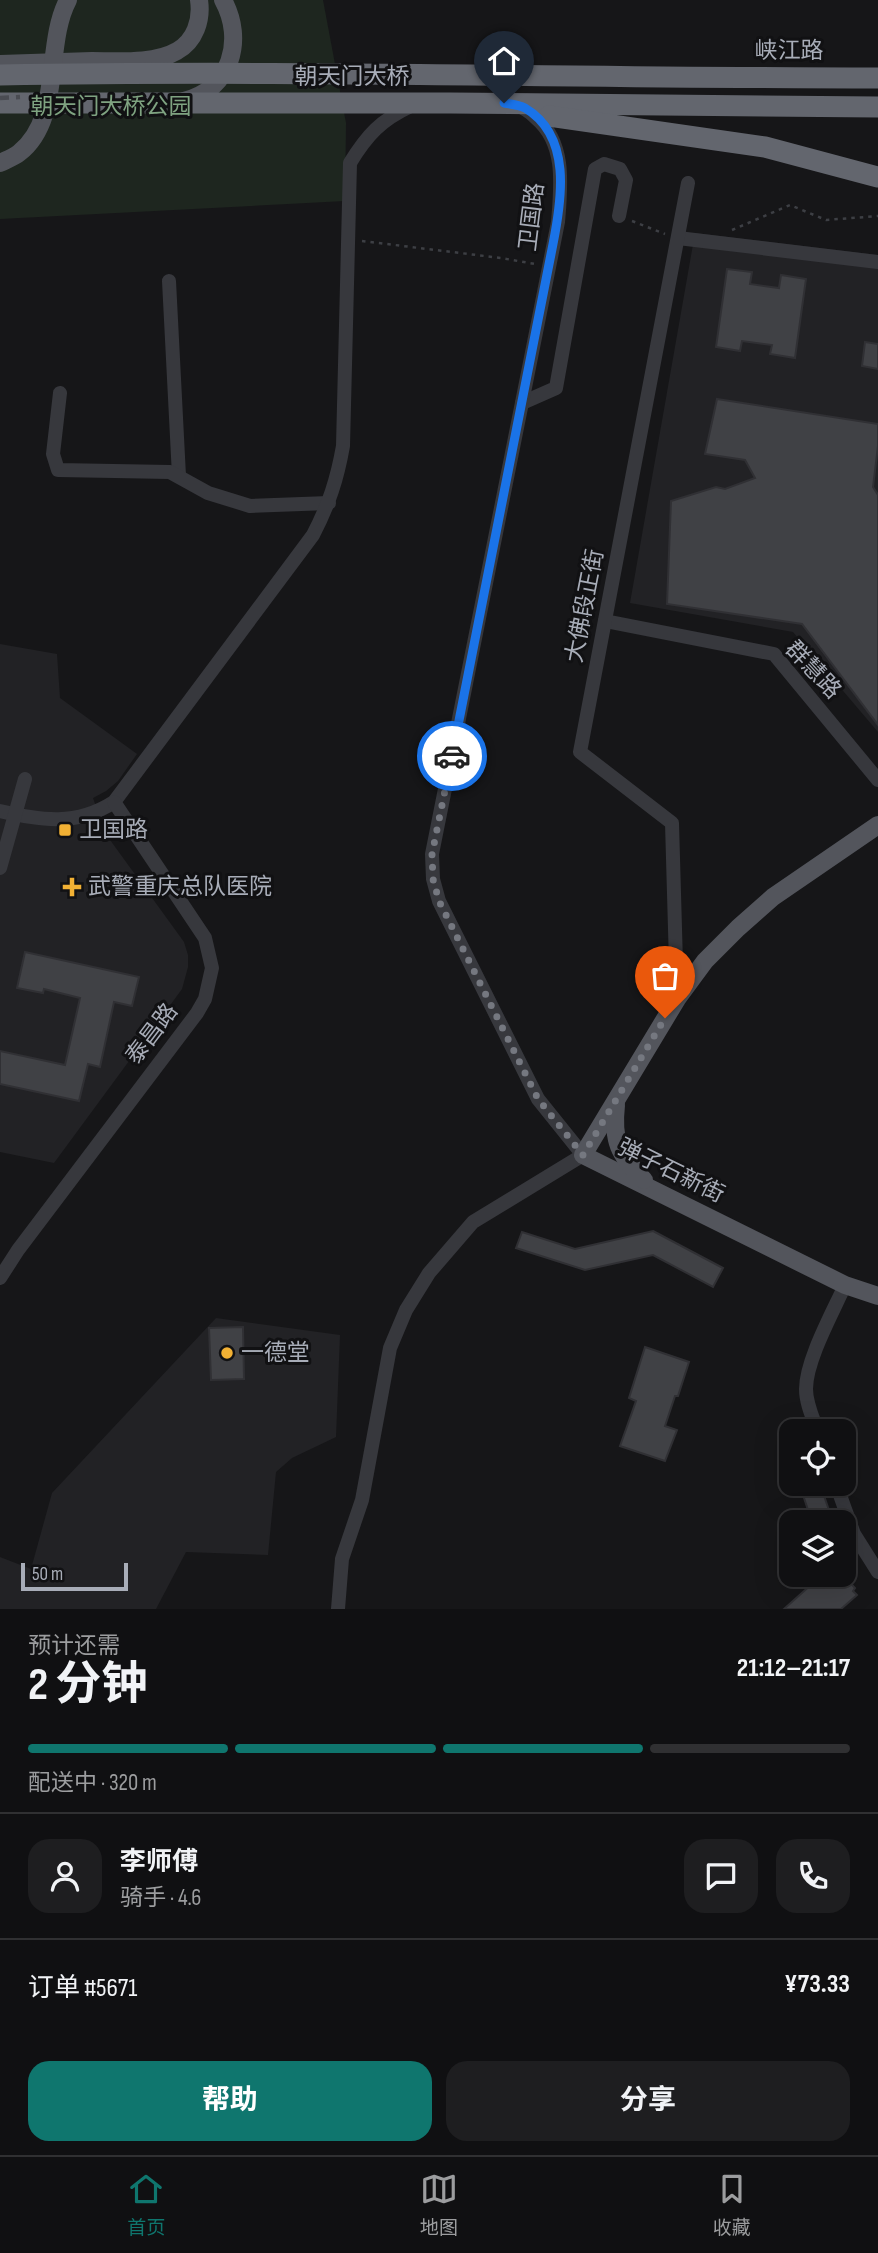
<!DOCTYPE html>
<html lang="zh">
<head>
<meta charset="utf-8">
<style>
	:root { --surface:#101012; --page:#1e1e20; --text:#f1f3f6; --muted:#9c9d9f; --line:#303032; --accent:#0f766e }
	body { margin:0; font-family:"Sofia Sans Condensed","Noto Sans SC",sans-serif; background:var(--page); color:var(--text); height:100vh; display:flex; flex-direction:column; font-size:26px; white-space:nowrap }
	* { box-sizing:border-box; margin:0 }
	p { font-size:23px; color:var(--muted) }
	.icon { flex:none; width:38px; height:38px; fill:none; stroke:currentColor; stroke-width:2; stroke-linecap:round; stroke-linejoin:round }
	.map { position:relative; height:1609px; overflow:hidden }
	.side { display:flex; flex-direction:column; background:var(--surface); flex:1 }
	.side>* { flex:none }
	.fabs { position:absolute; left:779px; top:1419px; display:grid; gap:14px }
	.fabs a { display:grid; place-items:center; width:77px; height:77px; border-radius:14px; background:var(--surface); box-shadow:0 7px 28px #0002,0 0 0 2px var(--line); font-size:35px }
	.scale { position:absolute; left:21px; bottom:18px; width:107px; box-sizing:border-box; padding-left:7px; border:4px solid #a8adb8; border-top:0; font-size:19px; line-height:24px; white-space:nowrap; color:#a8adb8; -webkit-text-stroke:5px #111113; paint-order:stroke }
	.pin { position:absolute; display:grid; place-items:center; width:60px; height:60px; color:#fff; margin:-72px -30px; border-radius:50% 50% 50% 0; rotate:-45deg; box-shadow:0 0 7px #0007 }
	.pin .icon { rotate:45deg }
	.courier { position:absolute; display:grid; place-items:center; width:70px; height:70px; margin:-35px; border:5px solid #1a73e8; border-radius:50%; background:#fff; color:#222; box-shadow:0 2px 9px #0007 }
	.overview em { font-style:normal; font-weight:700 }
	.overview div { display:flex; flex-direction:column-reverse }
	.overview { display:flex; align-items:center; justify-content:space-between; height:119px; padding:0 28px }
	h1 { font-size:46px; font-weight:700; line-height:52px }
	.bar { display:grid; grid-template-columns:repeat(4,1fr); gap:10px 7px; align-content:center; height:84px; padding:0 28px }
	.bar i { height:9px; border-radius:5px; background:var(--line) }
	.bar .selected { background:var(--accent) }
	.bar p { grid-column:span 4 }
	.line { display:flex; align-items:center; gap:18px; padding:0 28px; border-top:2px solid var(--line) }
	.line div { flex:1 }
	.round { display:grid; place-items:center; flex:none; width:74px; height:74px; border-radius:21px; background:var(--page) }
	.primary-button { display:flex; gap:14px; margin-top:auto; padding:14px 28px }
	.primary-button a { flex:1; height:80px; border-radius:21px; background:var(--accent); color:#fff; font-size:28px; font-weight:700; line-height:80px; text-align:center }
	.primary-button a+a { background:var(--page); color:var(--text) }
	.dock { display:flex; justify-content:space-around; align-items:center; height:98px; border-top:2px solid var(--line); background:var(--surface); font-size:19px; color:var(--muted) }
	.dock a { display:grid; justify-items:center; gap:4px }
	.dock .selected { color:var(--accent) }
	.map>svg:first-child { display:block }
	.built { fill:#222225 }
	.green { fill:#1e261f }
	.building { fill:#404145; stroke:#303034; stroke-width:2 }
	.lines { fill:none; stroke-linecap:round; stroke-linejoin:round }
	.path { stroke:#3d3f44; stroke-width:2.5; stroke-dasharray:3.5 5; stroke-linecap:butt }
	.minor { stroke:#37383d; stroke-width:14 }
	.major { stroke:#53555c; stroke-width:18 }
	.highway { stroke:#63666e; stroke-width:21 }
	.rail { stroke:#4a4c52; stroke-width:4.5; stroke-dasharray:9 7; stroke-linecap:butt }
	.done { stroke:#757880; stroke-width:7; stroke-dasharray:0 12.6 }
	.route { stroke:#1a73e8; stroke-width:9 }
	.poi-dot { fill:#f2b134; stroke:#111113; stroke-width:2.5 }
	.labels { text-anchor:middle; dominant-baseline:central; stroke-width:6; stroke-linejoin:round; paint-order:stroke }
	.street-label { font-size:23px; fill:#a8adb8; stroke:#111113 }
	.park-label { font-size:23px; fill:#7fa381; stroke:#111113 }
	.poi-label { font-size:23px; fill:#a8adb8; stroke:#111113; text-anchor:start }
</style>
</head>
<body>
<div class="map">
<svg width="878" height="1609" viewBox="0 0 878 1609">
	<rect width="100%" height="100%" fill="#161618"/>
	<g class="built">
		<path d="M695,233L878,255V732L793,632L630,603Z"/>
		<path d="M0,644L57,654L60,698L137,754L118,781L106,791L93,798L105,833L184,942L188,955V967L182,989L54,1163L0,1152Z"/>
		<path d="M216,1318L340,1335L336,1437L292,1458L276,1472L268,1555L186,1552L156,1609H0V1557L31,1569L52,1493Z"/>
	</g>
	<path class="green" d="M0,0H323L346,123L345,201L0,219Z"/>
	<g class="building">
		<path d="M727,269L752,272L750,284L779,288L781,275L806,279L795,358L770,354L772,345L742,341L740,351L716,347Z"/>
		<path d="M865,342L878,344V369L862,366Z"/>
		<path d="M717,399L878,424V446L873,487L878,495V725L802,624L667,604L671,501L716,487L725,489L755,478L745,460L705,454Z"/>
		<path d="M25,952L139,977L132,1006L114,1002L100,1067L88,1064L79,1101L0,1084V1051L65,1065L80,998L44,989L43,993L17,988Z"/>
		<path d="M653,1231L723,1268L713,1287L653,1255L585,1270L516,1248L522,1232L575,1249Z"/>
		<path d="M243,1327L244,1379L211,1380L209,1328Z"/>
		<path d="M645,1347L689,1362L678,1396H675L665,1426L677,1430L665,1461L620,1446L636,1401L629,1398Z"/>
		<path d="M808,1484H820L833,1522H812L800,1486Z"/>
		<path d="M822,1575H843L855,1588L853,1591L857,1595L841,1609H784Z"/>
	</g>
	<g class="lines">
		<g class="path">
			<path d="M632,221L665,234"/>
			<path d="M732,230L790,205L826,220L878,216"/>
			<path d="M362,241L501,258L535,264"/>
		</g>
		<g class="minor">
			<path d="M678,238L878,262"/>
			<path d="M169,281L179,476"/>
			<path d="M60,393L53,454L58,470L170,472L208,493L250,506L329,503"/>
			<path d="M522,403L556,388L595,169L604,164L620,169L626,180L619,216"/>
			<path d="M605,621L774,654L878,780"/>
			<path d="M0,811C42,820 75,827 114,802L313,535C329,504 337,480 343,446L350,163C367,135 381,120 411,106"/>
			<path d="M0,868L25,779"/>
			<path d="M677,999L672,823L580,752L688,183"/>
			<path d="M0,1278L18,1250L197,1013L205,999L212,968L205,938L114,802"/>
			<path d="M818,1432C813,1418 806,1404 806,1389C806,1360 833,1312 845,1285"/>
			<path d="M836,1484L854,1534L878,1572"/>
			<path d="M338,1609L342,1559L362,1500L390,1348L406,1310L429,1273L473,1222L583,1155L538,1099L439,901L433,879L432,854L558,222C561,186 566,143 536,118C530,112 525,108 517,106"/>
		</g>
		<g class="major">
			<path d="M0,64C31,63 61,62 92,61C117,61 155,64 177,51C195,41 202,20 199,0"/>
			<path d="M184,101C231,89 245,40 223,0"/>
			<path d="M0,163C6,160 14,157 19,153C63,119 44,45 68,0"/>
			<path d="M878,825L773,897L738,928L705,961L677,999L583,1155L845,1285L878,1296"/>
			<path d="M616,1105C612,1141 619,1155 644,1180"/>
		</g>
		<g class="highway">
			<path d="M0,75C293,70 585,78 878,78"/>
			<path d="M0,103H450L878,107"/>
			<path d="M549,116L765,147L878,177"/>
		</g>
		<path class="rail" d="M0,98L20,97"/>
	</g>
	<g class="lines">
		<path class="done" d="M452,756L432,854L433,879L439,901L538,1099L583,1155L665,1018"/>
		<path class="route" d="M452,756L553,244C562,199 572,136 525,108C519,105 510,104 504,103"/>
	</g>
	<g class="poi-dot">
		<rect x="58" y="823" width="14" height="14" rx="3.5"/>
		<path d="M68.5 876.5h7v7h7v7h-7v7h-7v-7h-7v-7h7z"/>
		<circle cx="227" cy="1353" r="7"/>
	</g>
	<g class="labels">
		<g class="street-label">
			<text x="789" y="51">峡江路</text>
			<text x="352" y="77">朝天门大桥</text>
			<text transform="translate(532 217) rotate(-83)">卫国路</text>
			<text transform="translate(585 606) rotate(-79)">大佛段正街</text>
			<text transform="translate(813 670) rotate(47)">群慧路</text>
			<text transform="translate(152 1034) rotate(-53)">泰昌路</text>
			<text transform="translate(671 1171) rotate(26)">弹子石新街</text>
		</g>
		<g class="park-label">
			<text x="111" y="107">朝天门大桥公园</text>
		</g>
		<g class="poi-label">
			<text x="79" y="830">卫国路</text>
			<text x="88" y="887">武警重庆总队医院</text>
			<text x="241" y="1353">一德堂</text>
		</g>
	</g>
</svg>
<div class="fabs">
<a><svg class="icon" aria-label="locate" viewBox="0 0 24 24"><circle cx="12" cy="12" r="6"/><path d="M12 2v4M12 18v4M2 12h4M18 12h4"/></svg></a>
<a><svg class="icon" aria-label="layers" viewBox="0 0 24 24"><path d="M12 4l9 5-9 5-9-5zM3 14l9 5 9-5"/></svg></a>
</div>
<div class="scale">50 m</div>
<div class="pin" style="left:665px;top:1018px;background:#ea580c"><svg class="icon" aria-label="bag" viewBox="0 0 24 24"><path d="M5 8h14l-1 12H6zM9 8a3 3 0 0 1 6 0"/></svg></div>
<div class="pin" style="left:504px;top:103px;background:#1f2937"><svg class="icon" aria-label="home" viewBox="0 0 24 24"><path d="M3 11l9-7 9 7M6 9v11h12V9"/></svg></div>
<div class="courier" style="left:452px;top:756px"><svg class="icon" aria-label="car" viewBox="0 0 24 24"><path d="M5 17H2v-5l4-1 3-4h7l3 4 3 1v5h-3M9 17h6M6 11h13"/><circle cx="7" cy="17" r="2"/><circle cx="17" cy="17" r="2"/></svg></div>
</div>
<section class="side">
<div class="overview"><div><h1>2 分钟</h1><p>预计还需</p></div><em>21:12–21:17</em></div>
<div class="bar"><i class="selected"></i><i class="selected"></i><i class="selected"></i><i></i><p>配送中 · 320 m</p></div>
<div class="line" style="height:126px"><a class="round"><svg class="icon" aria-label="person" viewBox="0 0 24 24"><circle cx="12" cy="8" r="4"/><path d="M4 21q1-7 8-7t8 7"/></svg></a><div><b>李师傅</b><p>骑手 · 4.6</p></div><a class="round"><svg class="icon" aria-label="chat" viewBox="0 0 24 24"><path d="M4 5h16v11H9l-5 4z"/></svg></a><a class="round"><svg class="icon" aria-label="phone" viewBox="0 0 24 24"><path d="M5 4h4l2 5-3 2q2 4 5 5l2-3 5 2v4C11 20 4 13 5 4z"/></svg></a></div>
<div class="line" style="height:91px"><div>订单 #5671</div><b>¥73.33</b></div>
<div class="primary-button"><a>帮助</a><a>分享</a></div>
</section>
<nav class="dock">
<a class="selected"><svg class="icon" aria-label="home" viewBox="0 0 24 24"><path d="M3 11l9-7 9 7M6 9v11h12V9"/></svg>首页</a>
<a><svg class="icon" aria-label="map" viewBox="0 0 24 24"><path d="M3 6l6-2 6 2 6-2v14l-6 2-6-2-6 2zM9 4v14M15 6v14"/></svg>地图</a>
<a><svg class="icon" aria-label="saved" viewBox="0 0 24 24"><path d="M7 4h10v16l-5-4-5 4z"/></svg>收藏</a>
</nav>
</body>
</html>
